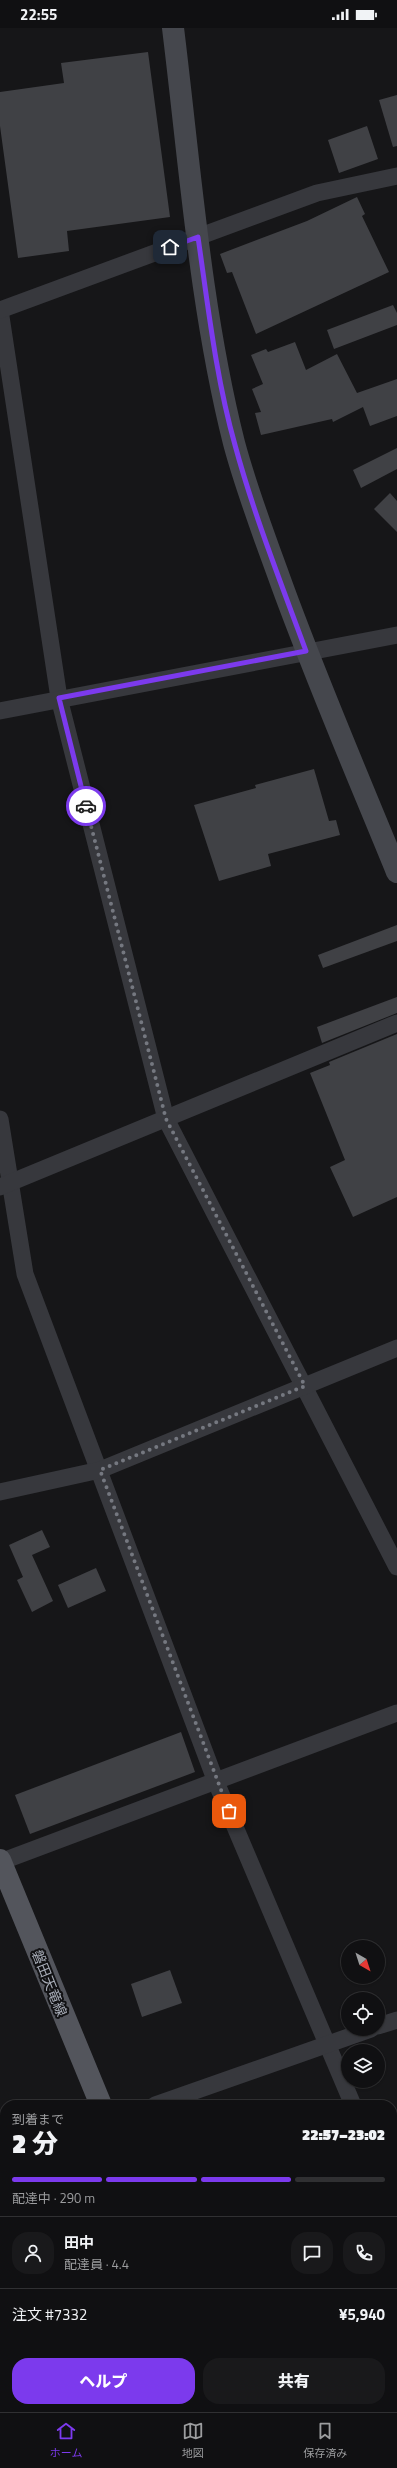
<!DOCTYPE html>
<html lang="ja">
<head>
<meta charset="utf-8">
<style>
	:root { --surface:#101012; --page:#19191b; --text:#f1f3f6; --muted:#9c9d9f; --line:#303032; --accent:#7c3aed }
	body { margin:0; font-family:"Titillium Web","Noto Sans JP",sans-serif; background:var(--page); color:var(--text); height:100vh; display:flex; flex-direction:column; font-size:15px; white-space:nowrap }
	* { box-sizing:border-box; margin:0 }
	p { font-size:13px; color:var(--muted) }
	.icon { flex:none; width:22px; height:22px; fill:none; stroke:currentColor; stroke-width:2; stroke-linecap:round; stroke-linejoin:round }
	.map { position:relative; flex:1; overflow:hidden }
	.sheet { position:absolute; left:0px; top:2072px; width:397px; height:312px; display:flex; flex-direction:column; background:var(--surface); border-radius:16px 16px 0 0; box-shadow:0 1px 3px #0004,0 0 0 1px var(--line) }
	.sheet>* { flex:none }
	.needle { width:26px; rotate:141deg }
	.tools { position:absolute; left:341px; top:1912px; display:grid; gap:8px }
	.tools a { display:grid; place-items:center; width:44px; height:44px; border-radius:50%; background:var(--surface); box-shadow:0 1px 3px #0004,0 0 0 1px var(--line); font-size:20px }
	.pin { position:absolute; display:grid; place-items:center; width:34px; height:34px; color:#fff; margin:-17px; border-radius:8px; box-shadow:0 2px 6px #0006 }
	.courier { position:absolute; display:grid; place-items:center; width:40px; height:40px; margin:-20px; border:3px solid #7c3aed; border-radius:50%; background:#fff; color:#222; box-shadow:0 1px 5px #0007 }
	.head em { font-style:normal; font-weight:800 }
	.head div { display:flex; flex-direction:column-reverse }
	.head { display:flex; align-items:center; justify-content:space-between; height:68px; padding:0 12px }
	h1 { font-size:26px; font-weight:800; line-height:30px }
	.bar { display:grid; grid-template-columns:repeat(4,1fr); gap:6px 4px; align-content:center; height:48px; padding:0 12px }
	.bar i { height:5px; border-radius:3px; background:var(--line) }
	.bar .active { background:var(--accent) }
	.bar p { grid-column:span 4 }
	.line { display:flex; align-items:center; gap:10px; padding:0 12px; border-top:1px solid var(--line) }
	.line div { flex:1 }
	.round { display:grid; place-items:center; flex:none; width:42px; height:42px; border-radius:16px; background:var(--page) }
	.action { display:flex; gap:8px; margin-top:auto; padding:8px 12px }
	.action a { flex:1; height:46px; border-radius:16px; background:var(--accent); color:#fff; font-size:16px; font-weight:800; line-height:46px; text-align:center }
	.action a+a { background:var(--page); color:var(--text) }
	.status { display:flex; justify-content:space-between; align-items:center; height:28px; padding:0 20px; background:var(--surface); direction:ltr }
	.status svg { height:11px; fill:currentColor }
	.tab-bar { display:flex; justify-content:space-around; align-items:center; height:56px; border-top:1px solid var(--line); background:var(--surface); font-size:11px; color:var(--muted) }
	.tab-bar a { display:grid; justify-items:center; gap:2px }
	.tab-bar .active { color:var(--accent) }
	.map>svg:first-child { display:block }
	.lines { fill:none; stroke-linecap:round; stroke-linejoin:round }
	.stream { stroke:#2c353c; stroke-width:6 }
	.building { fill:#404145 }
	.street { stroke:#37383d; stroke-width:17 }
	.secondary { stroke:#45474d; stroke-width:22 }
	.primary { stroke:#53555c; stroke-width:22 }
	.done { stroke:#757880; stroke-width:4; stroke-dasharray:0 7.2 }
	.route { stroke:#7c3aed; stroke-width:5 }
	.labels { text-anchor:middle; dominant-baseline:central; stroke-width:4; stroke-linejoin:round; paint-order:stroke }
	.street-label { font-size:14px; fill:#a8adb8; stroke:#111113 }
</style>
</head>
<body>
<div class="status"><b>22:55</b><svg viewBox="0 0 49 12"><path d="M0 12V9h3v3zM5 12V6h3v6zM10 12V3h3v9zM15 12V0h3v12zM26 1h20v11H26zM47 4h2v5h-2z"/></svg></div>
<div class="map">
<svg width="397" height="2384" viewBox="0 0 397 2384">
	<rect width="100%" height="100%" fill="#161618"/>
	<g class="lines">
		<g class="stream">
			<path d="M0,2247L5,2259"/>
			<path d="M54,2379L56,2384"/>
		</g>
	</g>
	<g class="building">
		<path d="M148,24L170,189L67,203L69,223L18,230L0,98V64L64,55L61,35Z"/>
		<path d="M397,67V118L393,119L379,72Z"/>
		<path d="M367,98L378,131L339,145L328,112Z"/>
		<path d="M357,169L365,186L362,188L389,244L256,306L232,244L227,245L220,226L307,193Z"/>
		<path d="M393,277L397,285V297L334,321L327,302Z"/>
		<path d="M295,314L306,342L337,326L357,365L397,351V388L370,398L363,379L333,394L332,391L261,407L255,385L261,384L252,361L263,356L251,327L266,321L268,324Z"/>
		<path d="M397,420V441L361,460L353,442Z"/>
		<path d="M390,465L397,473V504L374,481Z"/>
		<path d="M314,741L329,793L336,792L340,807L268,826L271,838L219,853L194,777L256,760L255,757Z"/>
		<path d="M397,897V913L323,940L318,927Z"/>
		<path d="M397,969V985L322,1015L317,999Z"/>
		<path d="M397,1006V1169L353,1189L330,1139L345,1132L310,1045L330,1037L329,1034Z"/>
		<path d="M42,1502L50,1519L32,1527L53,1573L32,1584L17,1552L23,1549L9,1517Z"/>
		<path d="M96,1540L106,1563L68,1580L58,1557Z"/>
		<path d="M181,1704L195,1744L30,1806L15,1767Z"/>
		<path d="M170,1942L182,1975L142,1989L131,1956Z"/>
	</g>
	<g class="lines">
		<g class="street">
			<path d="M0,282L59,670L166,1091L397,1539"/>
			<path d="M0,282L317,165L397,148"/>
			<path d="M0,683L397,607"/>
			<path d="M0,1091L25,1246L216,1754L353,2077"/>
			<path d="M0,1159L397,995"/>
			<path d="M0,1464L100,1442L397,1320"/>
			<path d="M0,1834L397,1685"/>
			<path d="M378,1998L397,1992"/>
			<path d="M155,2077L371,2001"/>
			<path d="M0,2113L5,2111"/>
			<path d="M392,2172L397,2184"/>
			<path d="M0,2206L5,2218"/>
			<path d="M392,2356L397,2354"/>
			<path d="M70,2379L72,2384"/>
			<path d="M321,2384L334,2379"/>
		</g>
		<path class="secondary" d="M173,0C190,138 200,280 234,415C246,460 263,505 279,549C315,649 357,746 397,844"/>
		<g class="primary">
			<path d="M0,1832L101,2077"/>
			<path d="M227,2379L230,2384"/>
		</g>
	</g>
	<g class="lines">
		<path class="done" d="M86,778L166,1091L305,1358L100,1442L229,1783"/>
		<path class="route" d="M86,778L59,670L306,623C281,555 254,487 235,417C216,350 208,278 198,209L170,219"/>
	</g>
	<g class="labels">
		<g class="street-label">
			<text transform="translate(50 1955) rotate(68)">磐田天竜線</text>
		</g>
	</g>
</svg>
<div class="tools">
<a><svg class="needle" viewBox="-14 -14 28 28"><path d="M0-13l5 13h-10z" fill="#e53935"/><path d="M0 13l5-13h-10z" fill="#9c9d9f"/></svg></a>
<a><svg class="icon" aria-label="locate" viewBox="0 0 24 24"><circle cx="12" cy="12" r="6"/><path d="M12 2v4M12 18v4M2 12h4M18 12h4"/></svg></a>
<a><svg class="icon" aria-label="layers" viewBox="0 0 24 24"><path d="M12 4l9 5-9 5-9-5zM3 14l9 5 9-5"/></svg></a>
</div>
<div class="pin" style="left:229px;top:1783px;background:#ea580c"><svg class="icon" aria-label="bag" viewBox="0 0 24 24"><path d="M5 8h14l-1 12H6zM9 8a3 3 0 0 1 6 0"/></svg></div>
<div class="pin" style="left:170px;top:219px;background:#1f2937"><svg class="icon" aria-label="home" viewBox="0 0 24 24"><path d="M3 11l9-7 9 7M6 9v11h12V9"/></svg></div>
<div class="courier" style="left:86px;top:778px"><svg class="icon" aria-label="car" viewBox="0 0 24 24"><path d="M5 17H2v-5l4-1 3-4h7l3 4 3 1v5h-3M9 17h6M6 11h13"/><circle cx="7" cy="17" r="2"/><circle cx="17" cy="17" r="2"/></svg></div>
<section class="sheet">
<div class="head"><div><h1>2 分</h1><p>到着まで</p></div><em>22:57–23:02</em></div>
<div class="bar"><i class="active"></i><i class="active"></i><i class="active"></i><i></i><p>配達中 · 290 m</p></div>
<div class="line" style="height:72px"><a class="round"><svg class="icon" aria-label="person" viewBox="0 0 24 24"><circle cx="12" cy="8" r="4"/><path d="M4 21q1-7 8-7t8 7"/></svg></a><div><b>田中</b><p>配達員 · 4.4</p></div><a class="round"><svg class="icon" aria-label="chat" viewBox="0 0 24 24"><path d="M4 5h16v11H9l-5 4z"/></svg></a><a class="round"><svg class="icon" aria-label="phone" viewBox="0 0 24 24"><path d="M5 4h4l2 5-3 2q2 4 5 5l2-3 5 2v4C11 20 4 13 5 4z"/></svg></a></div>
<div class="line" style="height:52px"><div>注文 #7332</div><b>¥5,940</b></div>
<div class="action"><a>ヘルプ</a><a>共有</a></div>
</section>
</div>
<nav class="tab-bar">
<a class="active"><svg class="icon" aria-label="home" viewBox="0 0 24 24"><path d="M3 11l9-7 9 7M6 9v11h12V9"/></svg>ホーム</a>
<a><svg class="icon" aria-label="map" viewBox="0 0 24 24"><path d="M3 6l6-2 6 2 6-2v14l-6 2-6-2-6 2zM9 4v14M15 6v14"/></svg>地図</a>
<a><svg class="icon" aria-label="saved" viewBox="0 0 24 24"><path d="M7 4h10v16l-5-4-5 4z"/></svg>保存済み</a>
</nav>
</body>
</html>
